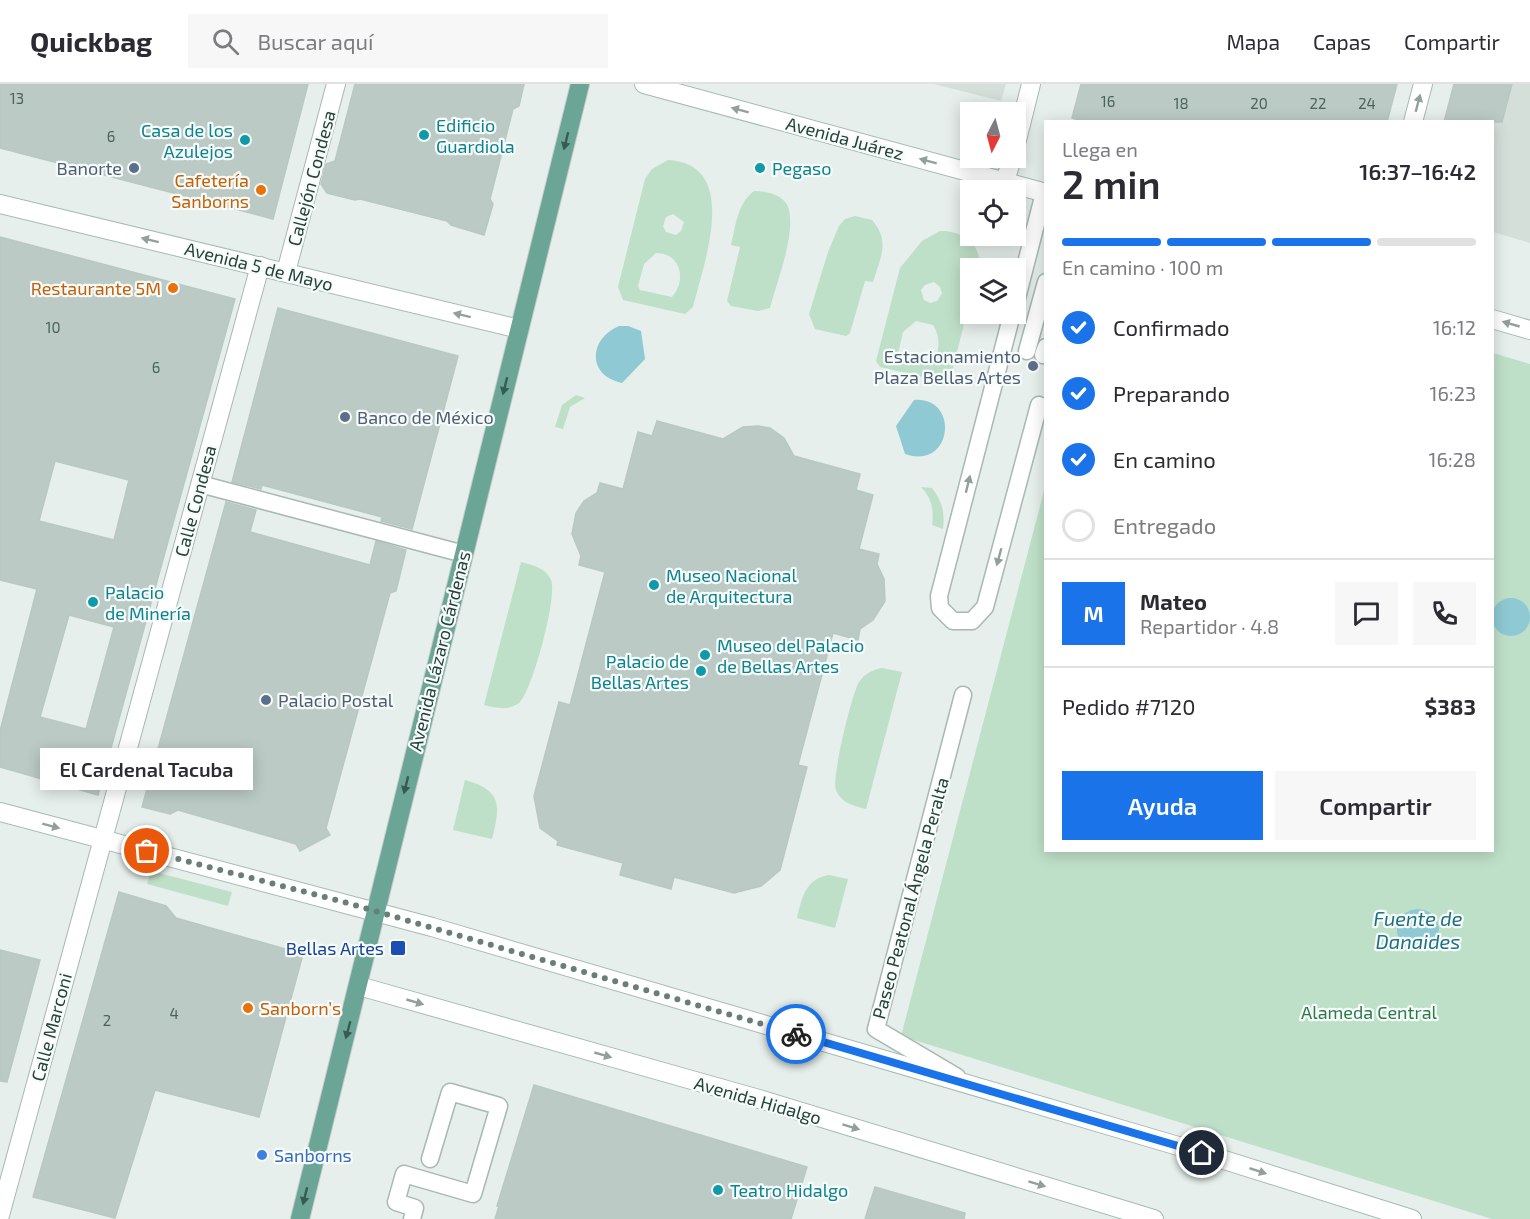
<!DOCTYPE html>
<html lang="es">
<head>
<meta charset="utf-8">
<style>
	:root { --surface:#fff; --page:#f7f7f7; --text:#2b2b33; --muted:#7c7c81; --line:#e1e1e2; --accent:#1a73e8 }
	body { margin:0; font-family:"Exo 2",sans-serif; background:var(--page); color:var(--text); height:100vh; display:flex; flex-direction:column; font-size:22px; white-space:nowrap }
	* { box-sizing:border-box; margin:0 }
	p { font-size:20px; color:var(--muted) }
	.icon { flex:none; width:33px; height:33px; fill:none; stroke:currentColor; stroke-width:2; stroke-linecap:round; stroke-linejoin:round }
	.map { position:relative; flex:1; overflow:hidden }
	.side { position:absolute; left:1044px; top:36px; width:450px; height:732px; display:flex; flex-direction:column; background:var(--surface); border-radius:0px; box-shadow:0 3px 15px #0003 }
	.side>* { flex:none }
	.needle { width:39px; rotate:186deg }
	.controls { position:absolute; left:960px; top:18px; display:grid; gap:12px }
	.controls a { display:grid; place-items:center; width:66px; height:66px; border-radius:0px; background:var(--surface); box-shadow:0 3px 15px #0003; font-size:30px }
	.pin { position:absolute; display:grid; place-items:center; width:51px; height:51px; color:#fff; margin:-26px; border:3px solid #fff; border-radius:50%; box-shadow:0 2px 6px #0007 }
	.courier { position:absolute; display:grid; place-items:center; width:60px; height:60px; margin:-30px; border:4px solid #1a73e8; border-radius:50%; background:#fff; color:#222; box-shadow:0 2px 8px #0007 }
	.bubble { position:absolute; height:42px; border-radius:0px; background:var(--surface); box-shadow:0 3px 15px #0003; font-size:20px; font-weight:600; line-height:42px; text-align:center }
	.headline em { font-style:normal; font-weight:600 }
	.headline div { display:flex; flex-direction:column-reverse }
	.headline { display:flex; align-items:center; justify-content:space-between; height:102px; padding:0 18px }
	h1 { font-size:39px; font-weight:600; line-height:45px }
	.bar { display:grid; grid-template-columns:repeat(4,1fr); gap:9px 6px; align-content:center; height:72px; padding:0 18px }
	.bar i { height:8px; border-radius:4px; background:var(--line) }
	.bar .selected { background:var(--accent) }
	.bar p { grid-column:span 4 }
	.line { display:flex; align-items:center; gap:15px; padding:0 18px; border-top:2px solid var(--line) }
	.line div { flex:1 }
	.round { display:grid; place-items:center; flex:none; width:63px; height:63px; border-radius:0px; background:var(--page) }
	ol { padding:0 18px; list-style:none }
	li { display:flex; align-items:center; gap:18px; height:66px }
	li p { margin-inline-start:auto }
	li .icon { padding:6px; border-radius:50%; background:var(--accent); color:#fff; stroke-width:4 }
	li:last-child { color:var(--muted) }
	li i { width:33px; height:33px; border:3px solid var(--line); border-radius:50% }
	.primary-button { display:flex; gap:12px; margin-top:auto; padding:12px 18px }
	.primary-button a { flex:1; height:69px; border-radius:0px; background:var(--accent); color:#fff; font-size:24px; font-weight:600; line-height:69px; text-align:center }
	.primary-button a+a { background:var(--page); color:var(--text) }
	header { display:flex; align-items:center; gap:36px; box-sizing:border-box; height:84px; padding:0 30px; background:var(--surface); border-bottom:2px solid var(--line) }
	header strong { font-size:28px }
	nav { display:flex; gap:33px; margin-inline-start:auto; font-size:21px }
	.search { width:420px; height:54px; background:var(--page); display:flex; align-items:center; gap:15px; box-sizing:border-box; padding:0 21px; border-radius:0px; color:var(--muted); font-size:22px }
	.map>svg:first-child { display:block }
	.built { fill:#d4dfda }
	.green { fill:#bfe0c8; fill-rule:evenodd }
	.water { fill:#8ec9d4 }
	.building { fill:#bbcac4; stroke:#b8c9c2; stroke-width:1.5; fill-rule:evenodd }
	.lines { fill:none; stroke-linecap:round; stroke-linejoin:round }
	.lane-casing { stroke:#a8b8b2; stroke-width:19 }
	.street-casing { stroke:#a8b8b2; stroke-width:20 }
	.secondary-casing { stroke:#a4bbb3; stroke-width:20 }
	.primary-casing { stroke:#c2cac8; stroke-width:20 }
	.lane { stroke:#fff; stroke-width:16 }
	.street { stroke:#fff; stroke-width:18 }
	.secondary { stroke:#fff; stroke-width:18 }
	.primary { stroke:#6aa596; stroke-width:18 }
	.oneway { fill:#92a09c }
	.oneway2 { fill:#365b51 }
	.done { stroke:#687f78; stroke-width:6; stroke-dasharray:0 10.8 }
	.route { stroke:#1a73e8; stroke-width:8 }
	.culture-dot { fill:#0f9aa8; stroke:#f7fbf9; stroke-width:2 }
	.service-dot { fill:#5c6f8a; stroke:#f7fbf9; stroke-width:2 }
	.food-dot { fill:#e8710a; stroke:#f7fbf9; stroke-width:2 }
	.transit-dot { fill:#1a4fb4; stroke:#f7fbf9; stroke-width:2 }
	.shop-dot { fill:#3f7fe0; stroke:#f7fbf9; stroke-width:2 }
	.labels { text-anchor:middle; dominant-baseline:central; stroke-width:4.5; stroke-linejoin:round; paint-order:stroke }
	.number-label { font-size:15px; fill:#4a645c }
	.culture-label { font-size:18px; fill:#0d838f; stroke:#f7fbf9; text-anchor:start }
	.street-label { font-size:18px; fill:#24423a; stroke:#f7fbf9 }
	.service-label { font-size:18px; fill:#4e5e75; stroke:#f7fbf9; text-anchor:end }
	.food-label { font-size:18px; fill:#c56008; stroke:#f7fbf9; text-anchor:end }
	.transit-label { font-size:18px; fill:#164399; stroke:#f7fbf9; text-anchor:end }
	.park-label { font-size:18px; fill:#2d7a4b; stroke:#f7fbf9 }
	.shop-label { font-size:18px; fill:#366cbe; stroke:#f7fbf9; text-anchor:start }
	.water-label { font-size:20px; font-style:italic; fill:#1c6f80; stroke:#f7fbf9 }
</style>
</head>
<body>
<header>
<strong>Quickbag</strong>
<div class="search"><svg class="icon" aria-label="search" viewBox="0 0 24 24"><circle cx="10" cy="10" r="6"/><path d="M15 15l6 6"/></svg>Buscar aquí</div>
<nav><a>Mapa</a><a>Capas</a><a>Compartir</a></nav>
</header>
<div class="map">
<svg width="1530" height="1135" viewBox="0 0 1530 1135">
	<rect width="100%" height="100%" fill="#e6efeb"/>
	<g class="built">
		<path d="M934,0H1006L1001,17Z"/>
		<path d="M1454,0H1530V159L1493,148L1492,38H1444Z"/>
	</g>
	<g class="green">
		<path d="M668,76C742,80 703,181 693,223L685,230L623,216L618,203L645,95L652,85ZM673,130L684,138L681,147L676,151L666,148L663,142L666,133ZM656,169C681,169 687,196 672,213L640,206L638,202L644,180Z"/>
		<path d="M754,107C767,107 786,111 789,126C795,153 777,197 770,224L758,227L731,222L727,217L740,163L731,161C736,141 737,120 754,107Z"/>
		<path d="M855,132L872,136C891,158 880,174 873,198L865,197L850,249L846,252L815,245L809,230L828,168L839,142L845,135Z"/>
		<path d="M940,147C961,146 983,160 979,184H970V217L950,295L940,297L880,283L876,277L900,184L922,157ZM934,198L940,203L942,209L937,217L930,219L924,216L921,206L925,201ZM916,237L933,241C941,253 940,270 931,281L899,274L898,270L903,248Z"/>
		<path d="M1493,269L1530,280V1135H1492L901,952L1045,403L1046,766H1492Z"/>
		<path d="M576,311L585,314L570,323L563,345L555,343L562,321Z"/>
		<path d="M921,403L932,404C942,417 945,428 943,445L932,441C934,426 932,414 921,403Z"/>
		<path d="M521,478C533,481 546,484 551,496C558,511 532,609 519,619C508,627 497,624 484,621Z"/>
		<path d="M882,584L902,588L866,725C854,722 841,719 836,706C831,695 852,609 859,598C865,589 873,586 882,584Z"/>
		<path d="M465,696C503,706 500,723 492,755L453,746Z"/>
		<path d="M151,787L232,808L228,822L147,800Z"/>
		<path d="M829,791L848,795L835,844L797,834C802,814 805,795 829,791Z"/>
	</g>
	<g class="water">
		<path d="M619,242H628L641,247L645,275L622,299C587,292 588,255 619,242Z"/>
		<path d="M914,316C960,312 953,387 905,370L896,342Z"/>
		<circle cx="1511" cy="533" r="19"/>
		<circle cx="1418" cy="846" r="21"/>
	</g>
	<g class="building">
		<path d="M0,0H308L273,135L0,64Z"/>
		<path d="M355,0H524L519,22L513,25L490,115L493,120L484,151L451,141L447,137L360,115L355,116L327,109L321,100L326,80L335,77Z"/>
		<path d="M1081,0H1397L1387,38H1085L1072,34Z"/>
		<path d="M1454,0H1512L1502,38H1444Z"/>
		<path d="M0,153L235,215L98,711L0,683V647L37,505L0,496ZM55,377L129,396L114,456L39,437ZM69,531L114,543L86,645L40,633Z"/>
		<path d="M278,224L458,272L412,445L381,437L382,433L262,401L261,405L232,398Z"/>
		<path d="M657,337L723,355L743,343L758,342L770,344L784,354L794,372L860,390L856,406L873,411L859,465L879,470L877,480L884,495L885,517L873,536L860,545L858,556L833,549L798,681L807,683L780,786L761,802L734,809L674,793L671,805L620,791L623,779L557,761L558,757L540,744L534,712L559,618L570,621L605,488L579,481L581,472L572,450L576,429L584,417L597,409L600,399L623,405L638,348L652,352Z"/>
		<path d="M226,418L256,426L250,448L370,481L376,457L406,466L396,507L390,509L326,744L330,751L300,767L296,760L178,726L170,730L142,723Z"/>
		<path d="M119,808L166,822L176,834L303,870L259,1033L155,1006L115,1134L33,1113Z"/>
		<path d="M0,866L40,876L7,998L0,997Z"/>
		<path d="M534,1001L807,1083L791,1135H495L499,1122H497Z"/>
		<path d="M875,1103L965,1129L964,1135H865Z"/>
	</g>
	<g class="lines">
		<defs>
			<g id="lane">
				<path d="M1016,218L1044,109"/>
				<path d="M1012,230L939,512L940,524L953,537H972L985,523L1039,321"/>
				<path d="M1027,267L1046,198"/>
				<path d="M1043,271L1046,263"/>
				<path d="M200,400L464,470"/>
				<path d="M957,993L876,945L963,611"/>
				<path d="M412,1135L415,1124L396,1118L404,1090L473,1110L499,1022L450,1008L430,1075"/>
			</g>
			<g id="street">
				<path d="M1413,38L1423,0"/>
				<path d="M1016,60L1031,0"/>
				<path d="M1005,98L1012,74"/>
				<path d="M286,188L336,0"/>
				<path d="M0,1131L260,182"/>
			</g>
			<g id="secondary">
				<path d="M644,0L1046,109"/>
				<path d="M0,120L519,245"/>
				<path d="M1492,235L1530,246"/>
				<path d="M0,728L432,843L1202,1069L1412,1135"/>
				<path d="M359,902L759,1015L1154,1135"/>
			</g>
			<path id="primary" d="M300,1135L580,0"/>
		</defs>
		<use href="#lane" class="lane-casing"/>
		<use href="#street" class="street-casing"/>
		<use href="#secondary" class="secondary-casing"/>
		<use href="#primary" class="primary-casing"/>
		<use href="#lane" class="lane"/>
		<use href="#street" class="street"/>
		<use href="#secondary" class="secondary"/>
		<use href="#primary" class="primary"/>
	</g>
	<defs><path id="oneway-solid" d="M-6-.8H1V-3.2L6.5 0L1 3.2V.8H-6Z" transform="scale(1.5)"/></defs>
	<g class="oneway">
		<use href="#oneway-solid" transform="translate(1418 19) rotate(-75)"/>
		<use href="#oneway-solid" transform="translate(740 26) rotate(-165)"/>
		<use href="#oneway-solid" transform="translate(928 77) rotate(-165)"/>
		<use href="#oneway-solid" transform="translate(150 156) rotate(-166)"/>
		<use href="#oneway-solid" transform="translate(462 231) rotate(-166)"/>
		<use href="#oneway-solid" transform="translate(1511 240) rotate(-164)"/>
		<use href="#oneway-solid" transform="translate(968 400) rotate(-76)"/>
		<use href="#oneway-solid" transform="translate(999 473) rotate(105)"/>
		<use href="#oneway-solid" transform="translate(51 742) rotate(15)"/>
		<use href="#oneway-solid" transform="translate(415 918) rotate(16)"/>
		<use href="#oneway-solid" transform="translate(603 971) rotate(16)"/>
		<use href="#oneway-solid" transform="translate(851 1043) rotate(17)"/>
		<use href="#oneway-solid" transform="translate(1258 1087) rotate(18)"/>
		<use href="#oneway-solid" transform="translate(1037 1100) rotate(17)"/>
	</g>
	<g class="oneway2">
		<use href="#oneway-solid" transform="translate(566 57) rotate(104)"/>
		<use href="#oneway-solid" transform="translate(505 302) rotate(104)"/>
		<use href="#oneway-solid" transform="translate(406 701) rotate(104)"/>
		<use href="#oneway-solid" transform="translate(348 946) rotate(105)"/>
		<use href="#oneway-solid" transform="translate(305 1112) rotate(104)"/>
	</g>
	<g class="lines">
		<path class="done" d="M147,767L344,818L796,950"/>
		<path class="route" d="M796,950L1202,1069"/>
	</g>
	<g class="culture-dot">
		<circle cx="424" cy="51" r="6"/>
		<circle cx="245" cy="56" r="6"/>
		<circle cx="760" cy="84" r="6"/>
		<circle cx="654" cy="501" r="6"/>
		<circle cx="93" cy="518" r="6"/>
		<circle cx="705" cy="571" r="6"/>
		<circle cx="701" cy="587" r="6"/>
		<circle cx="718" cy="1106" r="6"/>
	</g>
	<g class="service-dot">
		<circle cx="134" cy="84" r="6"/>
		<circle cx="1033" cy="282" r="6"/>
		<circle cx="345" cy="333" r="6"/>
		<circle cx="266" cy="616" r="6"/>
	</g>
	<g class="food-dot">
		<circle cx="261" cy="106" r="6"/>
		<circle cx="173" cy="204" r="6"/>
		<circle cx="248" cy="924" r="6"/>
	</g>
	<rect class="transit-dot" x="390" y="856" width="16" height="16" rx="3"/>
	<circle class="shop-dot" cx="262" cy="1071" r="6"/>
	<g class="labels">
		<g class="number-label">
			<text x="17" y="14">13</text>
			<text x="1108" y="17">16</text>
			<text x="1181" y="19">18</text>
			<text x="1259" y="19">20</text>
			<text x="1318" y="19">22</text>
			<text x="1367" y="19">24</text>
			<text x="111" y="52">6</text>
			<text x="53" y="243">10</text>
			<text x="156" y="283">6</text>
			<text x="174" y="929">4</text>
			<text x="107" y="936">2</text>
		</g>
		<g class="culture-label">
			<text x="436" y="41">Edificio<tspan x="436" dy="21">Guardiola</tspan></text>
			<text x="233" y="46" text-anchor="end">Casa de los<tspan x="233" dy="21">Azulejos</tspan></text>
			<text x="772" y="84">Pegaso</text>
			<text x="666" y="491">Museo Nacional<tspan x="666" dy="21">de Arquitectura</tspan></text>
			<text x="105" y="508">Palacio<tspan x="105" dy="21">de Minería</tspan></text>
			<text x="717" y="561">Museo del Palacio<tspan x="717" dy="21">de Bellas Artes</tspan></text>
			<text x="689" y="577" text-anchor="end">Palacio de<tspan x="689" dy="21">Bellas Artes</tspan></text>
			<text x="730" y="1106">Teatro Hidalgo</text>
		</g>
		<g class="street-label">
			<text transform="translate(845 54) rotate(15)">Avenida Juárez</text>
			<text transform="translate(311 94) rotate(-75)">Callejón Condesa</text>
			<text transform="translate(259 182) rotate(14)">Avenida 5 de Mayo</text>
			<text transform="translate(195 417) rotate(-75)">Calle Condesa</text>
			<text transform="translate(439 567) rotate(-76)">Avenida Lázaro Cárdenas</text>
			<text transform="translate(910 814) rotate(-75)">Paseo Peatonal Ángela Peralta</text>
			<text transform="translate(51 943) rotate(-75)">Calle Marconi</text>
			<text transform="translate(758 1016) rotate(16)">Avenida Hidalgo</text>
		</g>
		<g class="service-label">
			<text x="122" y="84">Banorte</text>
			<text x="1021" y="272">Estacionamiento<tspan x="1021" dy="21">Plaza Bellas Artes</tspan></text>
			<text x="357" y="333" text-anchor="start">Banco de México</text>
			<text x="278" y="616" text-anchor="start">Palacio Postal</text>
		</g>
		<g class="food-label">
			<text x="249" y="96">Cafetería<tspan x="249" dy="21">Sanborns</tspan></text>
			<text x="161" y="204">Restaurante 5M</text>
			<text x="260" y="924" text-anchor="start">Sanborn’s</text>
		</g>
		<g class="transit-label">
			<text x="384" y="864">Bellas Artes</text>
		</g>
		<g class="park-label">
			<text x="1369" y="928">Alameda Central</text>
		</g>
		<g class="shop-label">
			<text x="274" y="1071">Sanborns</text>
		</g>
		<g class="water-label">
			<text x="1418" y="834">Fuente de<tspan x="1418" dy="23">Danaides</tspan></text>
		</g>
	</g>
</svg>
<div class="controls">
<a><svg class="needle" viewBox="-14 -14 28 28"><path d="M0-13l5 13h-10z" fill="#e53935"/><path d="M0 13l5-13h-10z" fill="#7c7c81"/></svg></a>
<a><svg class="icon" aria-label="locate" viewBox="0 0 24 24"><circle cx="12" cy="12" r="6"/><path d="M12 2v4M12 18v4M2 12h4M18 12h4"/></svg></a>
<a><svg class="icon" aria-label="layers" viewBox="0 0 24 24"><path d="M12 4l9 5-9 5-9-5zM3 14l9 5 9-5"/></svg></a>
</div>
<div class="pin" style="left:147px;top:767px;background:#ea580c"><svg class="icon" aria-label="bag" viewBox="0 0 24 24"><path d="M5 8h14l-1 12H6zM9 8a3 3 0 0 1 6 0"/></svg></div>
<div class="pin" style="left:1202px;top:1069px;background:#1f2937"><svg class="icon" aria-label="home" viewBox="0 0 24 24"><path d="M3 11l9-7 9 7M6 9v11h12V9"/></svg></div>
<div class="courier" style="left:796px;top:950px"><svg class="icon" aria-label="bike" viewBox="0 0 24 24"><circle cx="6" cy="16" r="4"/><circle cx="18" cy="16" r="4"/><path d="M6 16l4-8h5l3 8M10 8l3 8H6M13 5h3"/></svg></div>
<div class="bubble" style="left:40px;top:664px;width:213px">El Cardenal Tacuba</div>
<section class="side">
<div class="headline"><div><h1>2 min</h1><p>Llega en</p></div><em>16:37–16:42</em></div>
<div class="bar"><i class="selected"></i><i class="selected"></i><i class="selected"></i><i></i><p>En camino · 100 m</p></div>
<ol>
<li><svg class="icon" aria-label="check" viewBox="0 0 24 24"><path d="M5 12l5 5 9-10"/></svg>Confirmado<p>16:12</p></li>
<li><svg class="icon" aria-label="check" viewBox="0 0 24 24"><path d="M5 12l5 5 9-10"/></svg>Preparando<p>16:23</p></li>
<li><svg class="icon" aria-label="check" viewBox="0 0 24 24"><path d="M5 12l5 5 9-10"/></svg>En camino<p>16:28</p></li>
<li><i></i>Entregado</li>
</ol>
<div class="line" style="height:108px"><b class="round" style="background:var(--accent);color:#fff">M</b><div><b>Mateo</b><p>Repartidor · 4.8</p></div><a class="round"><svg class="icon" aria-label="chat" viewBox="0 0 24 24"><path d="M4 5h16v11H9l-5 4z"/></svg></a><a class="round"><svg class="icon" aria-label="phone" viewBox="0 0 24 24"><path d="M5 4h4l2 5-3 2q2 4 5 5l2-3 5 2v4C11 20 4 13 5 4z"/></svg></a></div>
<div class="line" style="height:78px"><div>Pedido #7120</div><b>$383</b></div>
<div class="primary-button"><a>Ayuda</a><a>Compartir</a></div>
</section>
</div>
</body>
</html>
